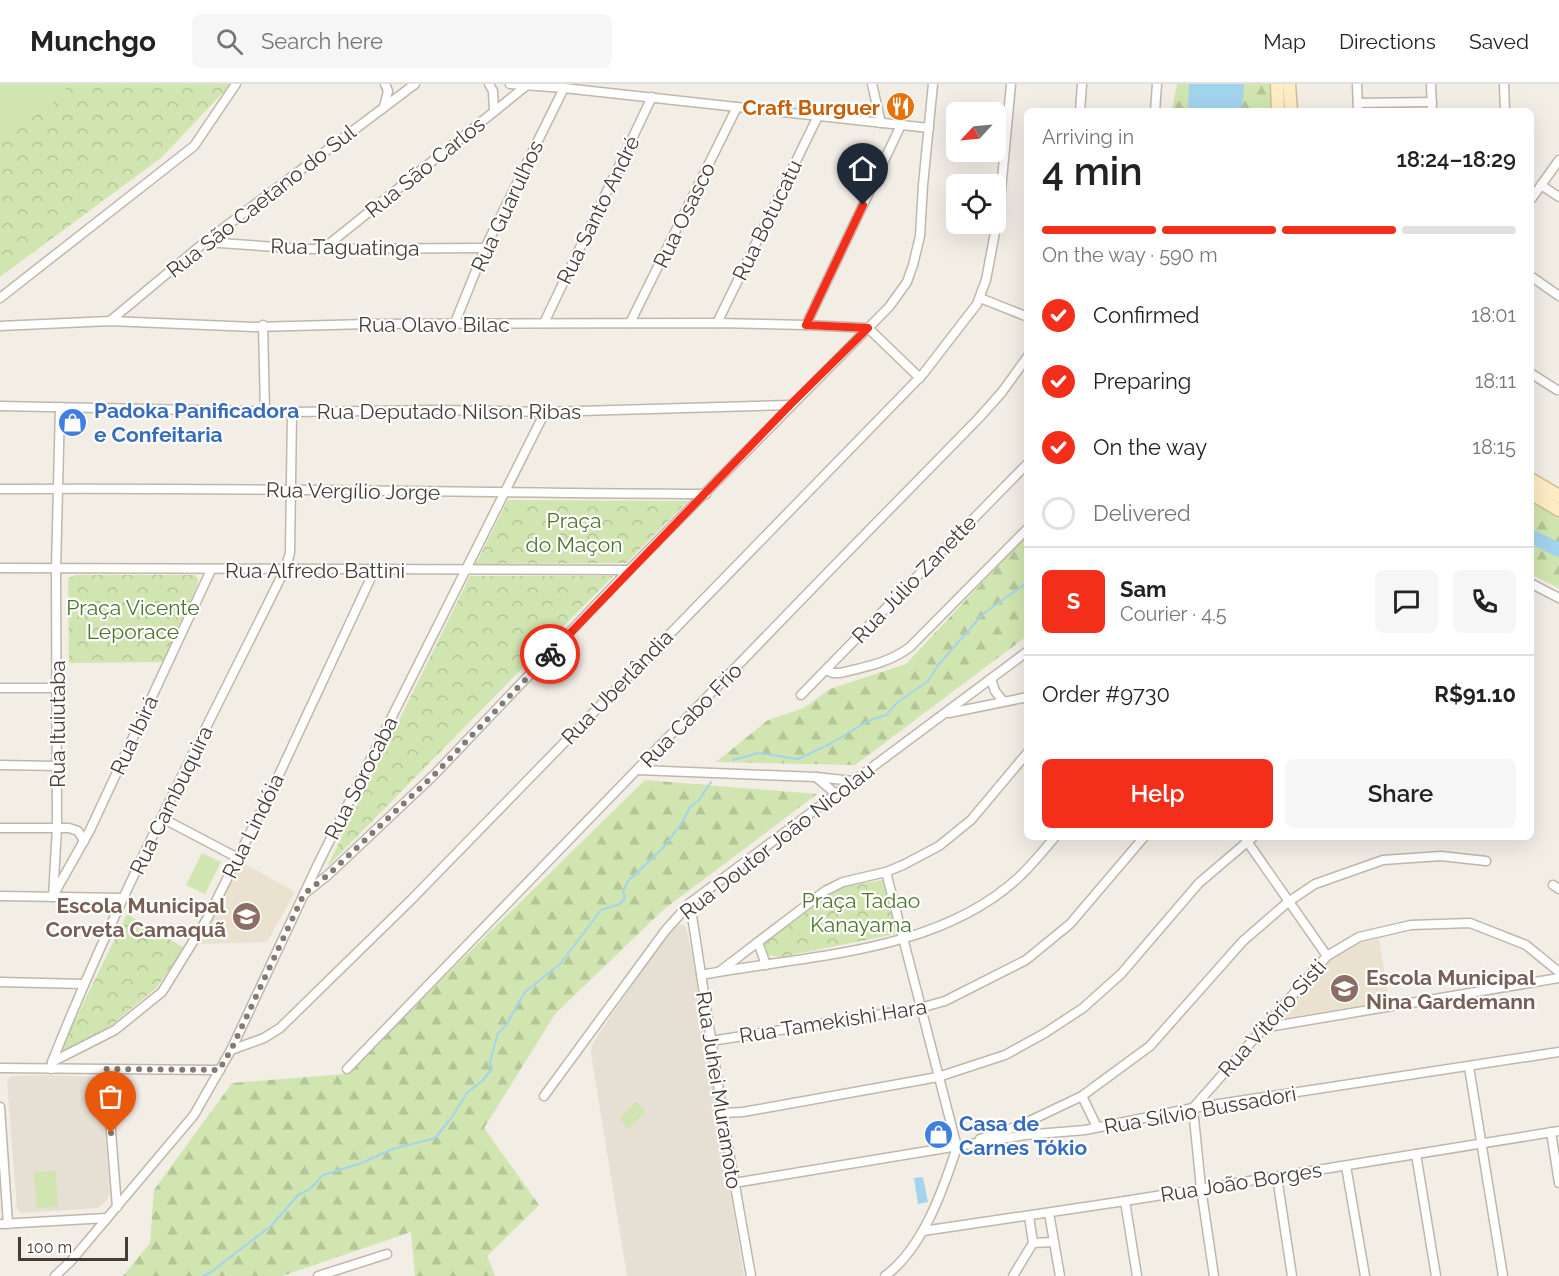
<!DOCTYPE html>
<html lang="en">
<head>
<meta charset="utf-8">
<style>
	:root { --surface:#fff; --page:#f6f6f6; --text:#222; --muted:#767676; --line:#e0e0e0; --accent:#f32f1c }
	body { margin:0; font-family:Raleway,sans-serif; background:var(--page); color:var(--text); height:100vh; display:flex; flex-direction:column; font-size:22px; white-space:nowrap }
	* { box-sizing:border-box; margin:0 }
	p { font-size:20px; color:var(--muted) }
	.icon { flex:none; width:33px; height:33px; fill:none; stroke:currentColor; stroke-width:2; stroke-linecap:round; stroke-linejoin:round }
	.map { position:relative; flex:1; overflow:hidden }
	.panel { position:absolute; left:1024px; top:24px; width:510px; height:732px; display:flex; flex-direction:column; background:var(--surface); border-radius:9px; box-shadow:0 6px 24px #0002 }
	.panel>* { flex:none }
	.needle { width:39px; rotate:244deg }
	.tools { position:absolute; left:946px; top:18px; display:grid; gap:12px }
	.tools a { display:grid; place-items:center; width:60px; height:60px; border-radius:9px; background:var(--surface); box-shadow:0 6px 24px #0002; font-size:30px }
	.scale { position:absolute; left:18px; bottom:15px; width:110px; box-sizing:border-box; padding-left:6px; border:3px solid #443d35; border-top:0; font-size:16px; line-height:21px; white-space:nowrap; color:#443d35; -webkit-text-stroke:4px #fff; paint-order:stroke }
	.pin { position:absolute; display:grid; place-items:center; width:51px; height:51px; color:#fff; margin:-62px -26px; border-radius:50% 50% 50% 0; rotate:-45deg; box-shadow:0 0 6px #0007 }
	.pin .icon { rotate:45deg }
	.courier { position:absolute; display:grid; place-items:center; width:60px; height:60px; margin:-30px; border:4px solid #f32f1c; border-radius:50%; background:#fff; color:#222; box-shadow:0 2px 8px #0007 }
	.summary em { font-style:normal; font-weight:600 }
	.summary div { display:flex; flex-direction:column-reverse }
	.summary { display:flex; align-items:center; justify-content:space-between; height:102px; padding:0 18px }
	h1 { font-size:39px; font-weight:600; line-height:45px }
	.bar { display:grid; grid-template-columns:repeat(4,1fr); gap:9px 6px; align-content:center; height:72px; padding:0 18px }
	.bar i { height:8px; border-radius:4px; background:var(--line) }
	.bar .current { background:var(--accent) }
	.bar p { grid-column:span 4 }
	.line { display:flex; align-items:center; gap:15px; padding:0 18px; border-top:2px solid var(--line) }
	.line div { flex:1 }
	.round { display:grid; place-items:center; flex:none; width:63px; height:63px; border-radius:9px; background:var(--page) }
	ol { padding:0 18px; list-style:none }
	li { display:flex; align-items:center; gap:18px; height:66px }
	li p { margin-inline-start:auto }
	li .icon { padding:6px; border-radius:50%; background:var(--accent); color:#fff; stroke-width:4 }
	li:last-child { color:var(--muted) }
	li i { width:33px; height:33px; border:3px solid var(--line); border-radius:50% }
	.primary-button { display:flex; gap:12px; margin-top:auto; padding:12px 18px }
	.primary-button a { flex:1; height:69px; border-radius:9px; background:var(--accent); color:#fff; font-size:24px; font-weight:600; line-height:69px; text-align:center }
	.primary-button a+a { background:var(--page); color:var(--text) }
	header { display:flex; align-items:center; gap:36px; box-sizing:border-box; height:84px; padding:0 30px; background:var(--surface); border-bottom:2px solid var(--line) }
	header strong { font-size:28px }
	nav { display:flex; gap:33px; margin-inline-start:auto; font-size:21px }
	.search { width:420px; height:54px; background:var(--page); display:flex; align-items:center; gap:15px; box-sizing:border-box; padding:0 21px; border-radius:9px; color:var(--muted); font-size:22px }
	.map>svg:first-child { display:block }
	.residential { fill:#e6dfd3 }
	.education { fill:#ebe1cf }
	.forest { fill:url(#forest-firs) }
	.park { fill:url(#park-crowns) }
	.pitch { fill:#d0e5af }
	.water { fill:#a3d4ed }
	.lines { fill:none; stroke-linecap:round; stroke-linejoin:round }
	.stream { stroke:#a3d4ed; stroke-width:2 }
	.river { stroke:#a3d4ed; stroke-width:14 }
	.street-casing { stroke:#c0b7ab; stroke-width:11 }
	.secondary-casing { stroke:#d1be97; stroke-width:15 }
	.street { stroke:#fff; stroke-width:8 }
	.secondary { stroke:#fdecc5; stroke-width:12 }
	.done { stroke:#817b73; stroke-width:6; stroke-dasharray:0 10.8 }
	.route { stroke:#f32f1c; stroke-width:8 }
	.labels { text-anchor:middle; dominant-baseline:central; stroke-width:4.5; stroke-linejoin:round; paint-order:stroke }
	.food-label { font-size:21px; font-weight:bold; fill:#c56008; stroke:#fff; text-anchor:end }
	.street-label { font-size:21px; fill:#443d35; stroke:#fff }
	.shop-label { font-size:21px; font-weight:bold; fill:#366cbe; stroke:#fff; text-anchor:start }
	.park-label { font-size:21px; fill:#4b742b; stroke:#fff }
	.education-label { font-size:21px; font-weight:bold; fill:#785e54; stroke:#fff; text-anchor:end }
</style>
</head>
<body>
<header>
<strong>Munchgo</strong>
<div class="search"><svg class="icon" aria-label="search" viewBox="0 0 24 24"><circle cx="10" cy="10" r="6"/><path d="M15 15l6 6"/></svg>Search here</div>
<nav><a>Map</a><a>Directions</a><a>Saved</a></nav>
</header>
<div class="map">
<svg width="1559" height="1192" viewBox="0 0 1559 1192">
	<defs>
		<pattern id="forest-firs" width="22" height="20" patternUnits="userSpaceOnUse" patternTransform="scale(1.5)"><rect width="22" height="20" fill="#d0e5af"/><path d="M5 1l3.5 6h-7zM16 11l3.5 6h-7z" fill="#b4c597"/></pattern>
		<pattern id="park-crowns" width="20" height="18" patternUnits="userSpaceOnUse" patternTransform="scale(1.5)"><rect width="20" height="18" fill="#d0e5af"/><path d="M2 6a3 3 0 1 1 6 0M12 15a3 3 0 1 1 6 0" fill="none" stroke="#b4c597"/></pattern>
	</defs>
	<rect width="100%" height="100%" fill="#f2ede5"/>
	<g class="residential">
		<path d="M681,840L686,843L692,870L744,1192H627L591,969L592,961L598,951L671,845Z"/>
		<path d="M48,991L94,993L101,999L110,1110L106,1117L97,1124L22,1129L17,1125L7,996L12,992Z"/>
	</g>
	<g class="education">
		<path d="M240,777L295,808L267,858L199,860Z"/>
		<path d="M1379,855L1389,917L1279,935V933L1313,892L1337,871L1363,858Z"/>
	</g>
	<g class="forest">
		<path d="M1177,0H1275L1276,27H1172Z"/>
		<path d="M1532,412L1559,427V504L1532,491Z"/>
		<path d="M1027,451V552L855,681L716,678L768,636L804,624L830,605L906,580Z"/>
		<path d="M645,696L817,710L663,826L555,930L484,1044L539,1121L487,1172L495,1192H415L411,1148L282,1192H123L150,1159L154,1106L232,999L345,990Z"/>
	</g>
	<g class="park">
		<path d="M0,0H231L162,73L0,193Z"/>
		<path d="M508,416L688,417L626,479L476,480Z"/>
		<path d="M76,491H195L198,495L197,502L163,578L69,579L68,494Z"/>
		<path d="M470,492H613L327,783Z"/>
		<path d="M883,796L896,850L781,873L768,871L764,860L828,812L846,802Z"/>
		<path d="M127,830L184,864L156,904L112,941L58,971Z"/>
	</g>
	<g class="pitch">
		<path d="M0,0H62L68,8L1,56Z"/>
		<path d="M202,769L221,778L205,810L186,801Z"/>
		<path d="M636,1017L646,1028L629,1045L619,1035Z"/>
		<path d="M56,1087L58,1123L37,1124L34,1088Z"/>
	</g>
	<g class="water">
		<path d="M1189,0H1244L1242,27H1188Z"/>
		<path d="M923,1093L928,1118L918,1120L914,1094Z"/>
	</g>
	<g class="lines">
		<g class="stream">
			<path d="M733,676L758,669L798,675L830,660L868,637L886,631L898,618L928,597L939,580L984,529L1028,498"/>
			<path d="M203,1192L211,1188L272,1141L298,1111L310,1105L323,1091L359,1080L393,1065L435,1054L452,1033L467,1009L482,997L492,985L490,978L498,949L506,941L525,908L560,880L601,826L620,820L625,814L623,808L628,797L665,762L683,737L690,723L699,716L711,698"/>
		</g>
		<path class="river" d="M1532,453L1559,466"/>
		<defs>
			<g id="street">
				<path d="M489,0L493,7L494,27"/>
				<path d="M510,0L564,4L929,44"/>
				<path d="M872,0L881,39"/>
				<path d="M1357,0L1358,27"/>
				<path d="M1431,0L1432,27"/>
				<path d="M1504,0L1505,27"/>
				<path d="M1358,19L1432,18"/>
				<path d="M384,23L388,7L385,0"/>
				<path d="M1080,27L1082,0"/>
				<path d="M1155,27L1157,0"/>
				<path d="M1541,101L1559,113"/>
				<path d="M1532,114L1559,76"/>
				<path d="M205,158L306,165L485,164"/>
				<path d="M324,164L526,2"/>
				<path d="M1532,193L1559,212"/>
				<path d="M0,214L194,62L236,0"/>
				<path d="M980,214L1028,233"/>
				<path d="M110,237L205,158L415,0"/>
				<path d="M544,239L652,13"/>
				<path d="M630,239L737,23"/>
				<path d="M717,239L818,32"/>
				<path d="M263,241L265,327"/>
				<path d="M454,241L485,164L564,4"/>
				<path d="M806,241L901,41"/>
				<path d="M0,242L110,237L254,243L368,240L717,239L806,241L868,244"/>
				<path d="M868,244L920,294"/>
				<path d="M1532,290L1557,306"/>
				<path d="M0,322L292,328L438,326L545,328L790,321"/>
				<path d="M0,405C235,403 471,409 706,410"/>
				<path d="M0,484L629,486"/>
				<path d="M1532,500L1559,514"/>
				<path d="M826,586L833,589H840C865,583 889,579 910,563L1028,444"/>
				<path d="M991,595L995,607L1003,617"/>
				<path d="M0,604H57"/>
				<path d="M801,611L1028,379"/>
				<path d="M949,629L1028,613"/>
				<path d="M0,681L57,682"/>
				<path d="M638,686L816,693L853,697"/>
				<path d="M816,693L836,710"/>
				<path d="M162,734L238,774"/>
				<path d="M0,744H69L78,747L84,757"/>
				<path d="M1244,753L1327,872"/>
				<path d="M886,788L957,1063"/>
				<path d="M1553,801L1559,805"/>
				<path d="M54,810L90,746L211,486"/>
				<path d="M304,810L328,791L435,690L629,486L889,223L907,198L913,181L920,152L923,101L933,0"/>
				<path d="M0,812L123,814"/>
				<path d="M53,813L57,743L56,485L60,323"/>
				<path d="M690,819L724,1039L751,1192"/>
				<path d="M758,858L766,881"/>
				<path d="M720,887L825,807L843,798L886,788L903,781L939,762L971,736L1028,668"/>
				<path d="M701,891C806,871 935,870 1018,794C1031,782 1043,767 1055,753"/>
				<path d="M0,898L83,900"/>
				<path d="M1262,944L1559,894"/>
				<path d="M711,957L920,924L945,917L1026,876L1070,840L1144,753"/>
				<path d="M231,966L264,954L280,944L411,816L923,290L977,220L986,196L999,127L1011,0"/>
				<path d="M52,978L115,946L162,908L207,835L277,695L375,485"/>
				<path d="M1469,983L1503,1192"/>
				<path d="M0,984L220,986"/>
				<path d="M51,985L52,978C119,809 205,648 285,485L290,469L292,328"/>
				<path d="M106,985L117,1123"/>
				<path d="M347,985L833,483L978,335L1002,308L1028,272"/>
				<path d="M544,1012L665,847L690,819L1028,567"/>
				<path d="M1082,1012L1097,1043"/>
				<path d="M0,1023L8,1140"/>
				<path d="M723,1029L743,1028L938,993L1005,971L1045,949L1083,924L1121,890L1199,799L1253,753"/>
				<path d="M1551,1048L1559,1099"/>
				<path d="M980,1055L1021,1041L1082,1012L1150,962L1243,857L1288,818L1315,800L1383,776L1441,772L1486,777"/>
				<path d="M1416,1070L1436,1192"/>
				<path d="M1346,1082L1365,1192"/>
				<path d="M1277,1093L1292,1192"/>
				<path d="M734,1099L1025,1051L1085,1046L1193,1024L1559,968"/>
				<path d="M1125,1117L1137,1192"/>
				<path d="M1049,1129L1060,1192"/>
				<path d="M0,1140L107,1134"/>
				<path d="M923,1147L1125,1117L1559,1047"/>
				<path d="M1033,1159L1053,1158"/>
				<path d="M55,1192L71,1177L194,1031L231,966L318,780L545,328"/>
				<path d="M318,1192L387,1170"/>
				<path d="M885,1192C923,1164 943,1106 957,1063"/>
				<path d="M1013,1192L1033,1159L1029,1132"/>
				<path d="M1214,1192L1201,1104L1193,1024L1327,872L1359,853L1411,841L1470,839L1526,861L1559,888"/>
			</g>
			<g id="secondary">
				<path d="M1277,0L1278,27"/>
				<path d="M1289,0L1291,27"/>
				<path d="M1532,396L1559,412"/>
				<path d="M1532,410L1559,426"/>
			</g>
		</defs>
		<use href="#street" class="street-casing"/>
		<use href="#secondary" class="secondary-casing"/>
		<use href="#street" class="street"/>
		<use href="#secondary" class="secondary"/>
	</g>
	<g class="lines">
		<path class="done" d="M111,1049L106,985L219,986L231,966L304,810L328,791L435,690L550,570"/>
		<path class="route" d="M550,570L790,321L868,244L806,241L863,121"/>
	</g>
	<defs>
		<symbol id="restaurant-disc" viewBox="-11 -11 22 22"><circle r="9.5" fill="#e8710a" stroke="#fff"/><path d="M-5-6h1v4h1v-4h1v4h1v-4h1v5L-1.5 .5V6h-2V.5L-5-1ZM5-6V6H3V1.5H1.5Q1.5-4 5-6Z" fill="#fff"/></symbol>
		<symbol id="shop-disc" viewBox="-11 -11 22 22"><circle r="9.5" fill="#3f7fe0" stroke="#fff"/><path d="M-5-2.5h2.3a2.7 3.5 0 0 1 5.4 0H5L5.5 6h-11ZM-1.5-2.5h3a1.5 2.3 0 0 0-3 0Z" fill="#fff"/></symbol>
		<symbol id="school-disc" viewBox="-11 -11 22 22"><circle r="9.5" fill="#8d6e63" stroke="#fff"/><path d="M0-5L7-2L0 1L-7-2ZM-4 1L0 2.5L4 1V4Q0 6-4 4Z" fill="#fff"/></symbol>
	</defs>
	<g fill-rule="evenodd">
		<use href="#restaurant-disc" x="884" y="6" width="33" height="33"/>
		<use href="#shop-disc" x="56" y="322" width="33" height="33"/>
		<use href="#school-disc" x="230" y="816" width="33" height="33"/>
		<use href="#school-disc" x="1328" y="888" width="33" height="33"/>
		<use href="#shop-disc" x="922" y="1034" width="33" height="33"/>
	</g>
	<g class="labels">
		<g class="food-label">
			<text x="880" y="23">Craft Burguer</text>
		</g>
		<g class="street-label">
			<text transform="translate(425 83) rotate(-39)">Rua São Carlos</text>
			<text transform="translate(261 117) rotate(-38)">Rua São Caetano do Sul</text>
			<text transform="translate(507 122) rotate(-65)">Rua Guarulhos</text>
			<text transform="translate(598 126) rotate(-64)">Rua Santo André</text>
			<text transform="translate(684 131) rotate(-64)">Rua Osasco</text>
			<text transform="translate(767 136) rotate(-64)">Rua Botucatu</text>
			<text transform="translate(345 163) rotate(1)">Rua Taguatinga</text>
			<text x="434" y="240">Rua Olavo Bilac</text>
			<text x="449" y="327">Rua Deputado Nilson Ribas</text>
			<text transform="translate(353 407) rotate(1)">Rua Vergílio Jorge</text>
			<text x="315" y="486">Rua Alfredo Battini</text>
			<text transform="translate(914 495) rotate(-46)">Rua Júlio Zanette</text>
			<text transform="translate(617 603) rotate(-46)">Rua Uberlândia</text>
			<text transform="translate(691 631) rotate(-46)">Rua Cabo Frio</text>
			<text transform="translate(57 640) rotate(-90)">Rua Ituiutaba</text>
			<text transform="translate(134 651) rotate(-65)">Rua Ibirá</text>
			<text transform="translate(361 694) rotate(-63)">Rua Sorocaba</text>
			<text transform="translate(171 716) rotate(-64)">Rua Cambuquira</text>
			<text transform="translate(253 742) rotate(-64)">Rua Lindóia</text>
			<text transform="translate(777 757) rotate(-38)">Rua Doutor João Nicolau</text>
			<text transform="translate(1272 934) rotate(-48)">Rua Vitório Sisti</text>
			<text transform="translate(833 937) rotate(-9)">Rua Tamekishi Hara</text>
			<text transform="translate(719 1006) rotate(81)">Rua Juhei Muramoto</text>
			<text transform="translate(1200 1026) rotate(-10)">Rua Sílvio Bussadori</text>
			<text transform="translate(1241 1098) rotate(-9)">Rua João Borges</text>
		</g>
		<g class="shop-label">
			<text x="94" y="326">Padoka Panificadora<tspan x="94" dy="24">e Confeitaria</tspan></text>
			<text x="959" y="1039">Casa de<tspan x="959" dy="24">Carnes Tókio</tspan></text>
		</g>
		<g class="park-label">
			<text x="574" y="436">Praça<tspan x="574" dy="24">do Maçon</tspan></text>
			<text x="133" y="523">Praça Vicente<tspan x="133" dy="24">Leporace</tspan></text>
			<text x="861" y="816">Praça Tadao<tspan x="861" dy="24">Kanayama</tspan></text>
		</g>
		<g class="education-label">
			<text x="226" y="821">Escola Municipal<tspan x="226" dy="24">Corveta Camaquã</tspan></text>
			<text x="1366" y="893" text-anchor="start">Escola Municipal<tspan x="1366" dy="24">Nina Gardemann</tspan></text>
		</g>
	</g>
</svg>
<div class="tools">
<a><svg class="needle" viewBox="-14 -14 28 28"><path d="M0-13l5 13h-10z" fill="#e53935"/><path d="M0 13l5-13h-10z" fill="#767676"/></svg></a>
<a><svg class="icon" aria-label="locate" viewBox="0 0 24 24"><circle cx="12" cy="12" r="6"/><path d="M12 2v4M12 18v4M2 12h4M18 12h4"/></svg></a>
</div>
<div class="scale">100 m</div>
<div class="pin" style="left:111px;top:1049px;background:#ea580c"><svg class="icon" aria-label="bag" viewBox="0 0 24 24"><path d="M5 8h14l-1 12H6zM9 8a3 3 0 0 1 6 0"/></svg></div>
<div class="pin" style="left:863px;top:121px;background:#1f2937"><svg class="icon" aria-label="home" viewBox="0 0 24 24"><path d="M3 11l9-7 9 7M6 9v11h12V9"/></svg></div>
<div class="courier" style="left:550px;top:570px"><svg class="icon" aria-label="bike" viewBox="0 0 24 24"><circle cx="6" cy="16" r="4"/><circle cx="18" cy="16" r="4"/><path d="M6 16l4-8h5l3 8M10 8l3 8H6M13 5h3"/></svg></div>
<section class="panel">
<div class="summary"><div><h1>4 min</h1><p>Arriving in</p></div><em>18:24–18:29</em></div>
<div class="bar"><i class="current"></i><i class="current"></i><i class="current"></i><i></i><p>On the way · 590 m</p></div>
<ol>
<li><svg class="icon" aria-label="check" viewBox="0 0 24 24"><path d="M5 12l5 5 9-10"/></svg>Confirmed<p>18:01</p></li>
<li><svg class="icon" aria-label="check" viewBox="0 0 24 24"><path d="M5 12l5 5 9-10"/></svg>Preparing<p>18:11</p></li>
<li><svg class="icon" aria-label="check" viewBox="0 0 24 24"><path d="M5 12l5 5 9-10"/></svg>On the way<p>18:15</p></li>
<li><i></i>Delivered</li>
</ol>
<div class="line" style="height:108px"><b class="round" style="background:var(--accent);color:#fff">S</b><div><b>Sam</b><p>Courier · 4.5</p></div><a class="round"><svg class="icon" aria-label="chat" viewBox="0 0 24 24"><path d="M4 5h16v11H9l-5 4z"/></svg></a><a class="round"><svg class="icon" aria-label="phone" viewBox="0 0 24 24"><path d="M5 4h4l2 5-3 2q2 4 5 5l2-3 5 2v4C11 20 4 13 5 4z"/></svg></a></div>
<div class="line" style="height:78px"><div>Order #9730</div><b>R$91.10</b></div>
<div class="primary-button"><a>Help</a><a>Share</a></div>
</section>
</div>
</body>
</html>
